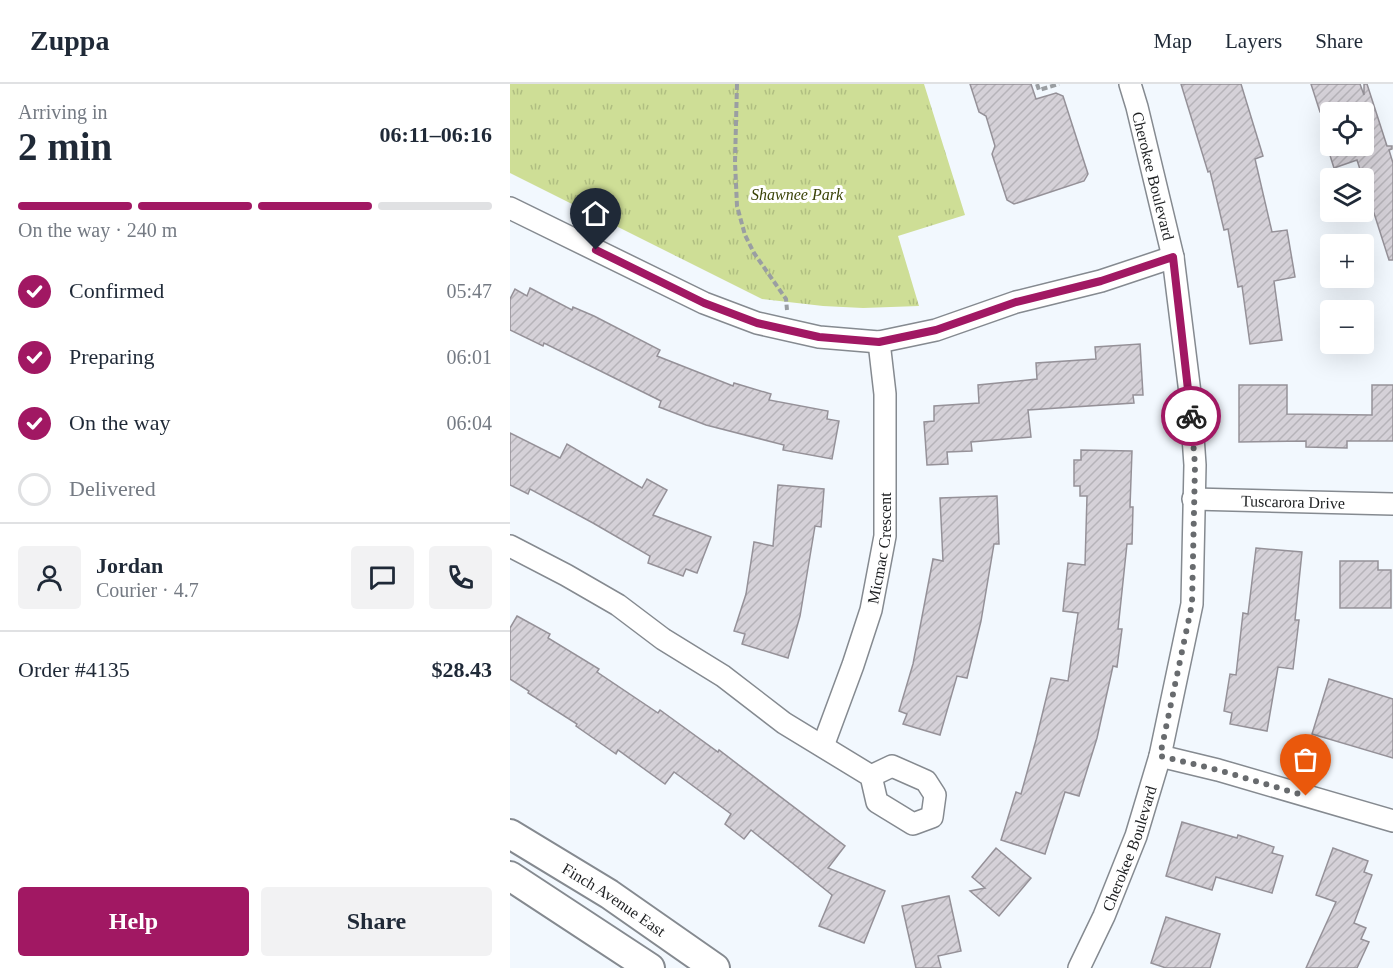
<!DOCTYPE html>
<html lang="en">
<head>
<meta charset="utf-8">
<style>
	:root { --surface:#fff; --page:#f2f2f3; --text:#1f2937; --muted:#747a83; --line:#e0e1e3; --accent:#a11863 }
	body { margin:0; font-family:Georgia,serif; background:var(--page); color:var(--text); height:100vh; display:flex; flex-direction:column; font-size:22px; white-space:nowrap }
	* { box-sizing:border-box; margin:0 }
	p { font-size:20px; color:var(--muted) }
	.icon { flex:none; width:33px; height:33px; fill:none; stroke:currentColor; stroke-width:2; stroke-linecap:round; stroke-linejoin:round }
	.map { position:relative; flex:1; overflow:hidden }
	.sheet { display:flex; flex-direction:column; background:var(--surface); width:510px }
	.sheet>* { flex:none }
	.buttons { position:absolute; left:810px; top:18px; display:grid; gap:12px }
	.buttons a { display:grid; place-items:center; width:54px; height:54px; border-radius:6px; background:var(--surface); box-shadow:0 6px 24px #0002; font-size:30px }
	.pin { position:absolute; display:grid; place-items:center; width:51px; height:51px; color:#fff; margin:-62px -26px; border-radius:50% 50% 50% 0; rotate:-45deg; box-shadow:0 0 6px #0007 }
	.pin .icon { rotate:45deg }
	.courier { position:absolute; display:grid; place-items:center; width:60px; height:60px; margin:-30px; border:4px solid #a11863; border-radius:50%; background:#fff; color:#222; box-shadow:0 2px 8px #0007 }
	.summary em { font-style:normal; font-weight:800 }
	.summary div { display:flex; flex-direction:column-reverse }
	.summary { display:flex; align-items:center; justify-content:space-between; height:102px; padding:0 18px }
	h1 { font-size:39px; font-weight:800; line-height:45px }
	.bar { display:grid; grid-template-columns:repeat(4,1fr); gap:9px 6px; align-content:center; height:72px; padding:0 18px }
	.bar i { height:8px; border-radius:4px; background:var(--line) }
	.bar .on { background:var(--accent) }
	.bar p { grid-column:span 4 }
	.line { display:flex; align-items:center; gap:15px; padding:0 18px; border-top:2px solid var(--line) }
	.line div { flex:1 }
	.round { display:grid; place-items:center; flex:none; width:63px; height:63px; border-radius:6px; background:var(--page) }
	ol { padding:0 18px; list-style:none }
	li { display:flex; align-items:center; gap:18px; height:66px }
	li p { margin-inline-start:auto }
	li .icon { padding:6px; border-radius:50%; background:var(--accent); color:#fff; stroke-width:4 }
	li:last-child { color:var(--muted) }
	li i { width:33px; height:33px; border:3px solid var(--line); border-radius:50% }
	.cta { display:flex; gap:12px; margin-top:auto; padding:12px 18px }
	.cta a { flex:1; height:69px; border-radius:6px; background:var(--accent); color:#fff; font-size:24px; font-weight:800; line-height:69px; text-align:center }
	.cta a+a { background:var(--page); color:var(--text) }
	header { display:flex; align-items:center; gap:36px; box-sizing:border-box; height:84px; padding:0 30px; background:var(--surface); border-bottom:2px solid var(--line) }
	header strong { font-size:28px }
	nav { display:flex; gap:33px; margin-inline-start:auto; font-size:21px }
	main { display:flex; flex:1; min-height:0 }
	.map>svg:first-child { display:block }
	.park { fill:url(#park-tufts) }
	.building { fill:url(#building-hatch); stroke:#959198; stroke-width:1.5 }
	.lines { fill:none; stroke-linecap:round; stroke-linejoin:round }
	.street-casing { stroke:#858a90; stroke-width:24 }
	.secondary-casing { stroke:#858a90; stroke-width:32 }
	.path { stroke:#9a9ea2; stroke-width:4; stroke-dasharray:6 3; stroke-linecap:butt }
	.street { stroke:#fff; stroke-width:21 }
	.secondary { stroke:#fff; stroke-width:28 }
	.done { stroke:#686b6e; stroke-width:6; stroke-dasharray:0 10.8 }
	.route { stroke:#a11863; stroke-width:8 }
	.labels { text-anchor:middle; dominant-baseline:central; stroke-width:6; stroke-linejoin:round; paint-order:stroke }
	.street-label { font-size:16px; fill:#1d1f21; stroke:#fff }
	.park-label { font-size:16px; font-style:italic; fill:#394206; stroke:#fff }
</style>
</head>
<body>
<header>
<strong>Zuppa</strong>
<nav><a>Map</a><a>Layers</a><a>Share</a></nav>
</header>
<main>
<section class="sheet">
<div class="summary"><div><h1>2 min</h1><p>Arriving in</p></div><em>06:11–06:16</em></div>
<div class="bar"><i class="on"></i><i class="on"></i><i class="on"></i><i></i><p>On the way · 240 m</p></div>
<ol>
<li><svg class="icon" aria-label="check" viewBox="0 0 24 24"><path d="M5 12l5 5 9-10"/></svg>Confirmed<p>05:47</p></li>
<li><svg class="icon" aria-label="check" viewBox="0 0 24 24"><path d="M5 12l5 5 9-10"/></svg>Preparing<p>06:01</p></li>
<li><svg class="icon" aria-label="check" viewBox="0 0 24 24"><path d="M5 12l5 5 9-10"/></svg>On the way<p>06:04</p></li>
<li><i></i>Delivered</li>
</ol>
<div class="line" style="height:108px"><a class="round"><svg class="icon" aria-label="person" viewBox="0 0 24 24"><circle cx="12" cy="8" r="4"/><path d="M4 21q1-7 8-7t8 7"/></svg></a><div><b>Jordan</b><p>Courier · 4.7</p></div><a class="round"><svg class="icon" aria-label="chat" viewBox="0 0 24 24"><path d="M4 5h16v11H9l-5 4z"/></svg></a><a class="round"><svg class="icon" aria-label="phone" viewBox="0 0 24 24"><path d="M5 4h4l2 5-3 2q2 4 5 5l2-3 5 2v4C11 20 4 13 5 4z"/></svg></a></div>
<div class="line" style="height:78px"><div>Order #4135</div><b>$28.43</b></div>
<div class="cta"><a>Help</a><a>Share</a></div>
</section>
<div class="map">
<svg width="883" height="884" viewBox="0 0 883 884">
	<defs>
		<pattern id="park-tufts" width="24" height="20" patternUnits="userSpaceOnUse" patternTransform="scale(1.5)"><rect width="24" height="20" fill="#cede96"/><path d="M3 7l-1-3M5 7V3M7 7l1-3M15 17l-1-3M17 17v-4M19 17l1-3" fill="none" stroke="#b0be81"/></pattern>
		<pattern id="building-hatch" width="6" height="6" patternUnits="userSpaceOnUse" patternTransform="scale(1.5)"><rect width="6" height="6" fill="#d5d1d8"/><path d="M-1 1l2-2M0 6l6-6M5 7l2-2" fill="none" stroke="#b6b3b9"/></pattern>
	</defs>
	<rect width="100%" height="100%" fill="#f2f8fe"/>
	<path class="park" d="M0,0H414L455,131L388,152L409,222L353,224L313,222L252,215L0,89Z"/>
	<g class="building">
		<path d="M460,0H521L526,15L546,9L553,12L578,90L574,97L504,120L497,116L482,70L485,62L476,32L469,28Z"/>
		<path d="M671,0H731L753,72L745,75L762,148L777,146L785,193L764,197L772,256L740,260L732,202L728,203L718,145L714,146L700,87L698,88Z"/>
		<path d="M801,0H850L854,11V0H857L877,62H882V65L879,66L883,79V176H879L847,76L824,84L817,62H854V28H810Z"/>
		<path d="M20,204L62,226L63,223L84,232L150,266L147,272L223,302L224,299L261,310L259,316L318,327L317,335L329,337L322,375L273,366L274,361L196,341L149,323L151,317L34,259L33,262L0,246V215L5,205L17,212Z"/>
		<path d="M630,260L633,311H623L624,319L518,326L521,353L461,358L462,367L437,368L438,380L417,381L414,338L424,337V322L469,319L468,301L527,295L526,279L586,275L585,263Z"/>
		<path d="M729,301H777V330L862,331V301H883V357H837V364L796,363V357L729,358Z"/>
		<path d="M0,349L50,374L57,360L132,404L137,395L157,406L143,431L201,453L187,489L176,485L173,492L138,479L140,472L83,439L20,405L18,410L0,401Z"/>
		<path d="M571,366L622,367L620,423H623L622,460H617L608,545H612L607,583L603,582L587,654L569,712L555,708L535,770L491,756L506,708L511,710L526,656L541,594L558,597L568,529L553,527L558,479L575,481L577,412H570V402H564V376H571Z"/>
		<path d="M268,401L314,405L311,443L305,442L290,532L278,574L232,560L235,550L224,547L236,510L244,458L263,462Z"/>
		<path d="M487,412L489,460H484L471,537L457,594L447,592L430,651L393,640L397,630L389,627L403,580L423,475L433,477L430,414Z"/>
		<path d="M746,464L792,468L785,536H789L783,585L768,583L757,647L720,640L722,629L714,627L720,590L726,591L733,529L738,530Z"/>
		<path d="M830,477H868V486H881V524H830Z"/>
		<path d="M7,532L40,550L38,554L89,585L87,588L148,629L150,626L208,668L209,666L335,762L318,784L375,807L354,859L309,842L322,811L241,746L234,755L215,740L221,730L164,688L155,700L108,666L106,670L66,642L67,640L18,609L19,607L0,595V544Z"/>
		<path d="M819,595L883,615V674L802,650Z"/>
		<path d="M672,738L727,754L728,751L764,763L762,769L773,772L762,809L706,793L702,806L656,792Z"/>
		<path d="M486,764L521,794L489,832L460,807L475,804L462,793Z"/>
		<path d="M823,764L858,777L854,788L862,791L844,839L856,844L851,855L859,858L847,884H796L826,818L806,811Z"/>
		<path d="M439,812L451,867L428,872L431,884H406L392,822Z"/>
		<path d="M656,833L710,850L700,884H656L641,879Z"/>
	</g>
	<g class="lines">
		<defs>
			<g id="street">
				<path d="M0,124L194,219L247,239L309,253L369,258L426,246L506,218L591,197L663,173"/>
				<path id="s1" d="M683,415L883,420"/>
				<path d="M0,462L56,491L108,521L153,555L213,592L274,639L361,692L367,718L403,740L422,733L425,711L416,697L382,682L361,692"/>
				<path id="s2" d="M313,662L343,581L361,526L375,452V310L369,258"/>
				<path d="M650,672L708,686L883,737"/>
				<path id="s3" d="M569,884L594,832L626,752L650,672L682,520L685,381L680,309L663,173L627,23L620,0"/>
			</g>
			<g id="secondary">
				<path id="s4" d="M0,750L99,810L205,884"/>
				<path d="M0,792L140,884"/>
			</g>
		</defs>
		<use href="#street" class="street-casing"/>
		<use href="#secondary" class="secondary-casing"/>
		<g class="path">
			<path d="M227,0L225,78L227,122L235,151L244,169L276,215L277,226"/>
			<path d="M527,0L529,6L549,0"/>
		</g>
		<use href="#street" class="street"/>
		<use href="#secondary" class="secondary"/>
	</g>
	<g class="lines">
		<path class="done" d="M681,332L685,381L682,520L650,672L708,686L796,712"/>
		<path class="route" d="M86,166L194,219L247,239L309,253L369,258L426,246L506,218L591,197L663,173L681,332"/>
	</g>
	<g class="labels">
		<g class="street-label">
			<text transform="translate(643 92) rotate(76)">Cherokee Boulevard</text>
			<text stroke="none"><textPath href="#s1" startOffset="100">Tuscarora Drive</textPath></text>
			<text stroke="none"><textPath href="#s2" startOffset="207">Micmac Crescent</textPath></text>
			<text stroke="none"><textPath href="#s3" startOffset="130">Cherokee Boulevard</textPath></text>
			<text stroke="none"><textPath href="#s4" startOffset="123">Finch Avenue East</textPath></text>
		</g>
		<g class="park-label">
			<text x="287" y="110">Shawnee Park</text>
		</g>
	</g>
</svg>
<div class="buttons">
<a><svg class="icon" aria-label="locate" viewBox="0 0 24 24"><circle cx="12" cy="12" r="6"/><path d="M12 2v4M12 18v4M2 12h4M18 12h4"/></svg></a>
<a><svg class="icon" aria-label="layers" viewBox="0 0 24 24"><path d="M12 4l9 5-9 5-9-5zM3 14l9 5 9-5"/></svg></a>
<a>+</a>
<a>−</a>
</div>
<div class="pin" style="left:796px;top:712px;background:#ea580c"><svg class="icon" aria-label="bag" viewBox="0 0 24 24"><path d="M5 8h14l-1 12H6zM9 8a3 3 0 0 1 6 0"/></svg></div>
<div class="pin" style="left:86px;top:166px;background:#1f2937"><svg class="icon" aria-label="home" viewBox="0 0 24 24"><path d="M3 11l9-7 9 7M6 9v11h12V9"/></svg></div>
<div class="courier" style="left:681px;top:332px"><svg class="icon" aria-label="bike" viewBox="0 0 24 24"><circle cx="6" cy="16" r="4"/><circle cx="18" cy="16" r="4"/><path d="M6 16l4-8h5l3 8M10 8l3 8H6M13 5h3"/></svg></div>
</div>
</main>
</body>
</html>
